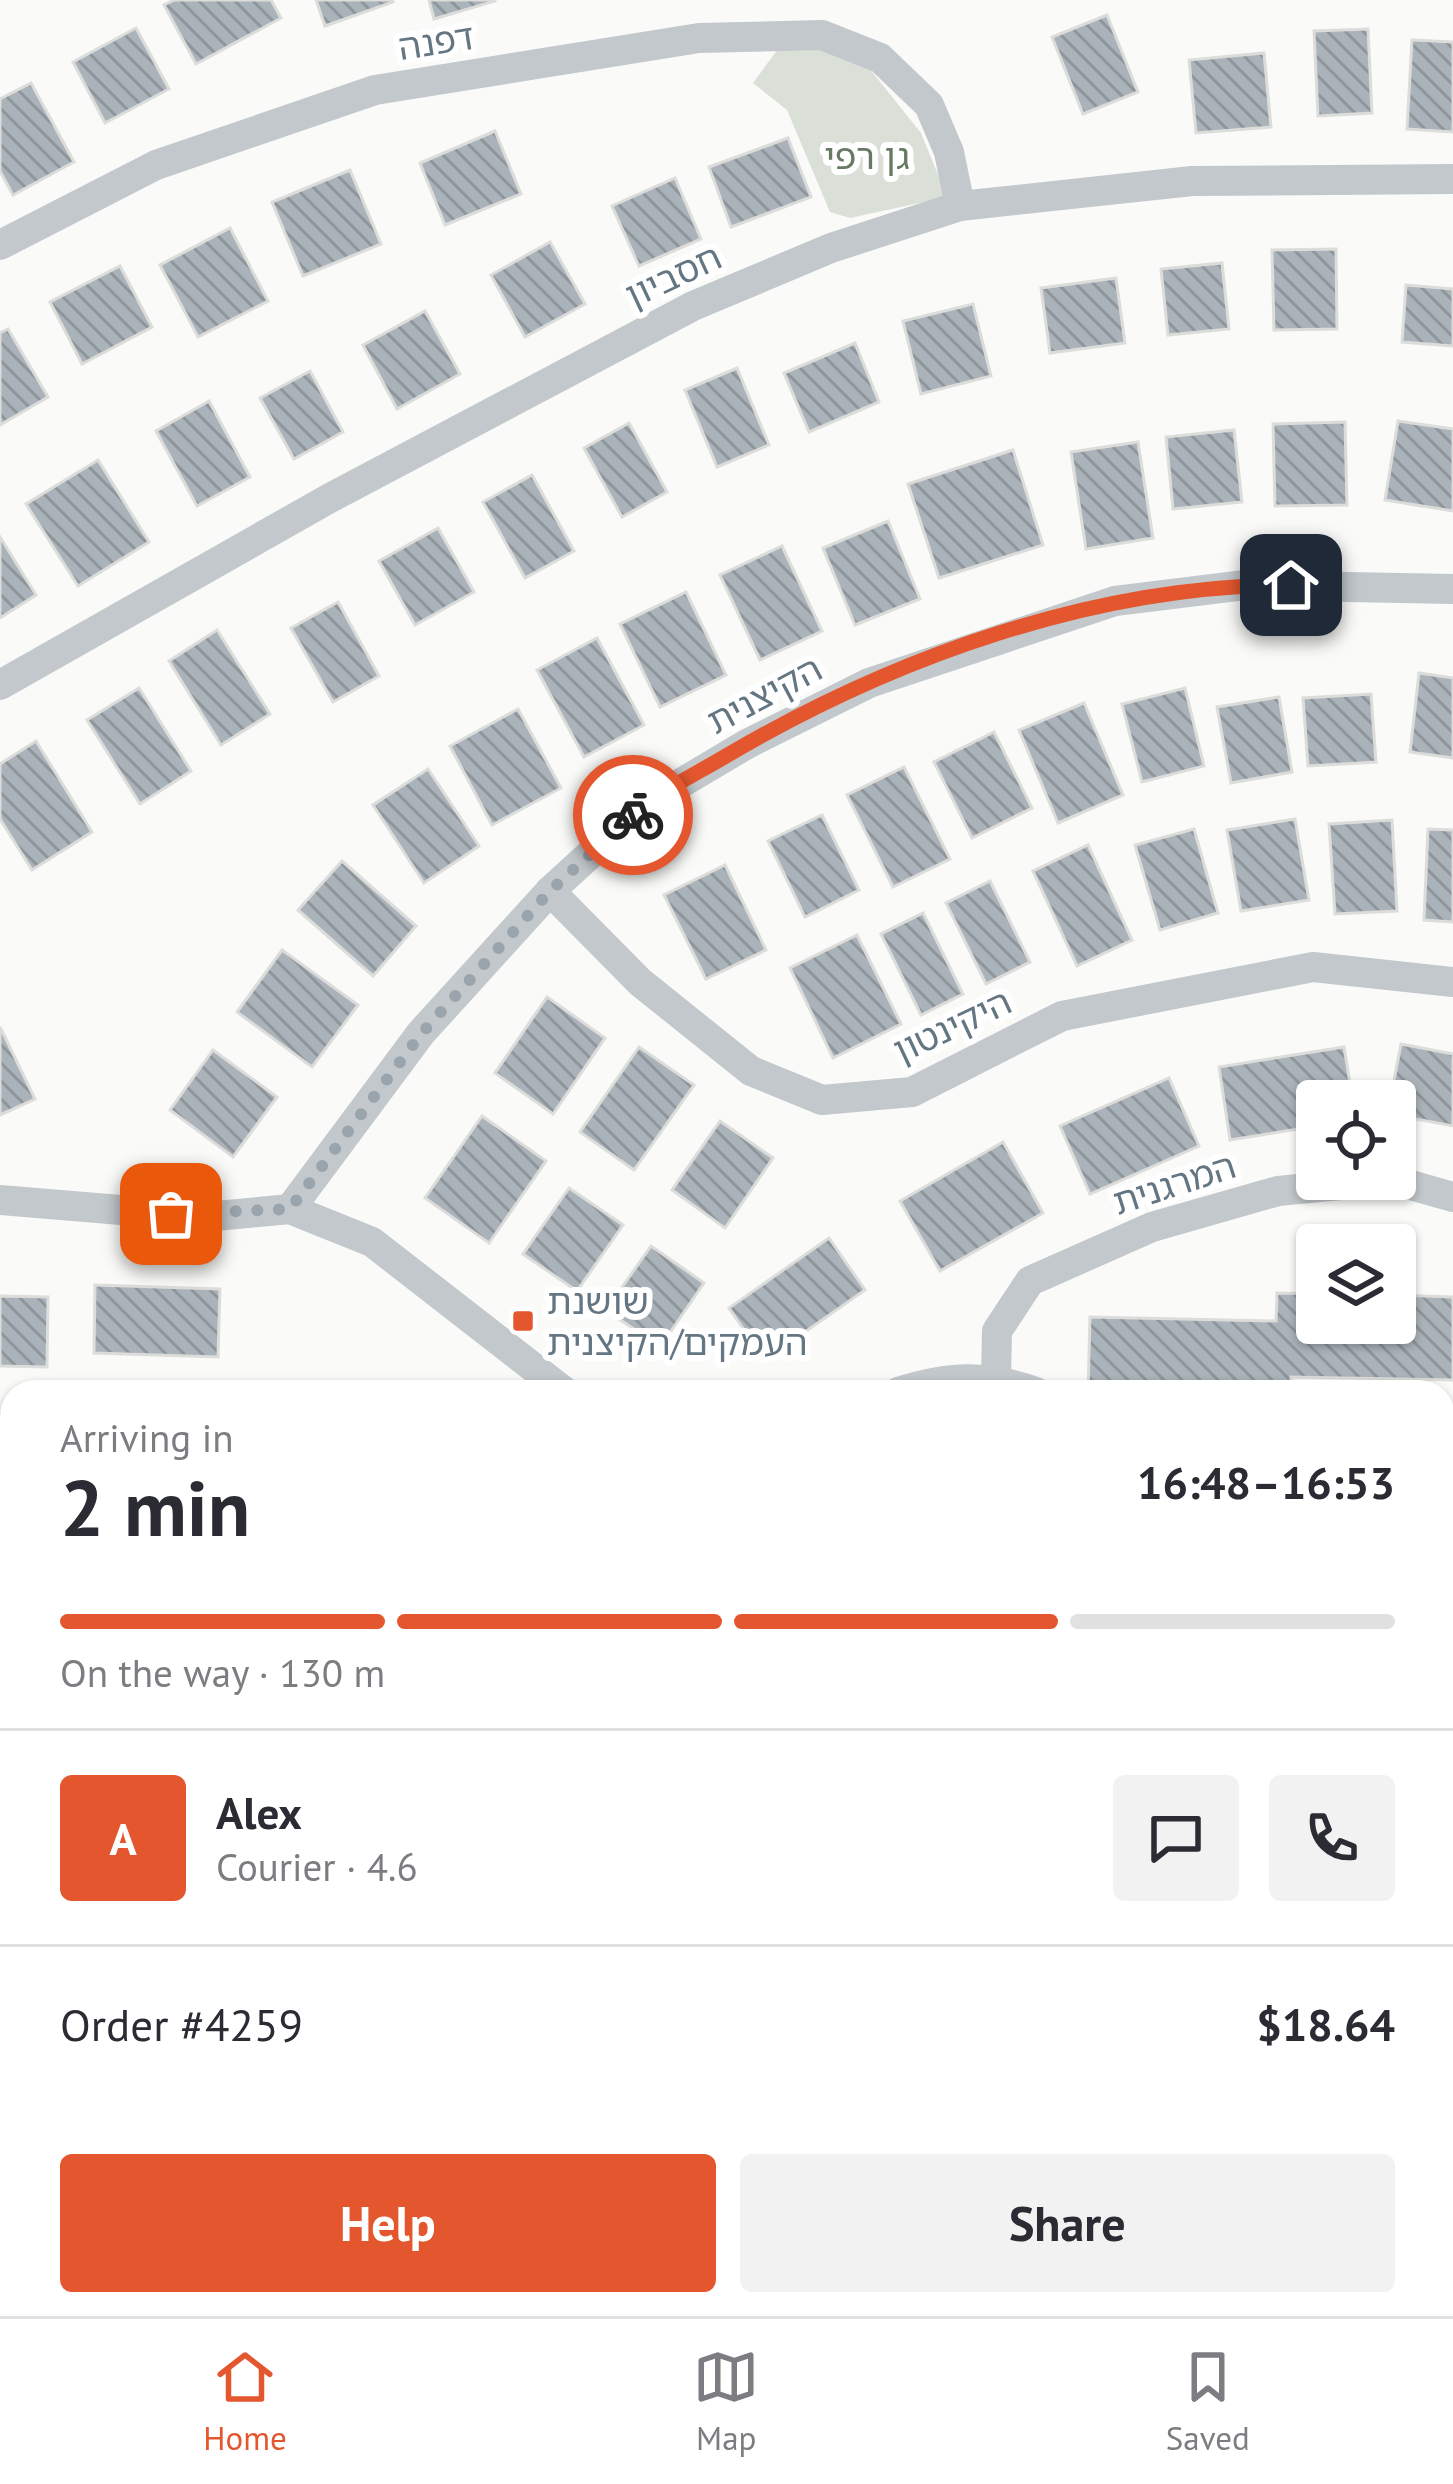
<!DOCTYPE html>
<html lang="en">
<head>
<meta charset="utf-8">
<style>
	:root { --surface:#fff; --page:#f2f2f3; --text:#2b2b33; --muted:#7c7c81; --line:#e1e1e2; --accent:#e4572e }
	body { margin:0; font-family:"PT Sans","Noto Sans Hebrew",sans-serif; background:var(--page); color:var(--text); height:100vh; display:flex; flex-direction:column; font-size:45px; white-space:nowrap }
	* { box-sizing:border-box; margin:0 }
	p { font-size:39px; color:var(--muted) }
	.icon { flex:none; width:66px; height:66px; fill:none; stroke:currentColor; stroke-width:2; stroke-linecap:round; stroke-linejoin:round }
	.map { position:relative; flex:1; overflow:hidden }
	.drawer { position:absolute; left:0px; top:1380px; width:1455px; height:936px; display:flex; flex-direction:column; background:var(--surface); border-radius:36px 36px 0 0; box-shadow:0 3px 9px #0004 }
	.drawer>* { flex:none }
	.controls { position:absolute; left:1296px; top:1080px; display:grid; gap:24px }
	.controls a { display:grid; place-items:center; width:120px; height:120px; border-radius:12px; background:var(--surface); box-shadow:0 3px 9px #0004; font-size:60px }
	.pin { position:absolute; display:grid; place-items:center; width:102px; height:102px; color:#fff; margin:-51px; border-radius:24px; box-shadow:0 6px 18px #0006 }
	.courier { position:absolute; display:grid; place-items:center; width:120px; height:120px; margin:-60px; border:9px solid #e4572e; border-radius:50%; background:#fff; color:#222; box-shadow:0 3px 15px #0007 }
	.summary em { font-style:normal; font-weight:800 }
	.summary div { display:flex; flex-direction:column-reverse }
	.summary { display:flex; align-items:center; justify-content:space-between; height:204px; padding:0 60px }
	h1 { font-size:78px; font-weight:800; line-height:90px }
	.bar { display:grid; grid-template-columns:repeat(4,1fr); gap:18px 12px; align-content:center; height:144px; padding:0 60px }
	.bar i { height:15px; border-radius:9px; background:var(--line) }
	.bar .selected { background:var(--accent) }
	.bar p { grid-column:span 4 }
	.line { display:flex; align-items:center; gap:30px; padding:0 60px; border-top:3px solid var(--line) }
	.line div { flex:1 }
	.round { display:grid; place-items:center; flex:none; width:126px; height:126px; border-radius:12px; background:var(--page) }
	.button { display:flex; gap:24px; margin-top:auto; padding:24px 60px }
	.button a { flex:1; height:138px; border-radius:12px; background:var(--accent); color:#fff; font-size:48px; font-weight:800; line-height:138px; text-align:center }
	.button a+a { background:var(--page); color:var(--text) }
	.dock { display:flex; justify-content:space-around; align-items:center; height:168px; border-top:3px solid var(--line); background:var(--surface); font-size:33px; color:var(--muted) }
	.dock a { display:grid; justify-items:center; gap:6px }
	.dock .selected { color:var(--accent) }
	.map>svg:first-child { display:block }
	.garden { fill:#dadfd7 }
	.building { fill:url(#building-back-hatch); stroke:#dcdcda; stroke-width:3 }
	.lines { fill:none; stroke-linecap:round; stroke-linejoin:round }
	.street { stroke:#c3c8cc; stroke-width:30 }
	.done { stroke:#99a4ac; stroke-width:12; stroke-dasharray:0 21.6 }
	.route { stroke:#e4572e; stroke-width:15 }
	.poi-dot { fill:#e4572e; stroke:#fff; stroke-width:4.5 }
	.labels { text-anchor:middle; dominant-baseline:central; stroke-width:12; stroke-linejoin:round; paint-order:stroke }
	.street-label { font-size:36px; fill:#657683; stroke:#fff }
	.park-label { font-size:36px; fill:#687a64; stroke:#fff }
	.poi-label { font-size:36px; fill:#657683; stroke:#fff; text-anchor:start }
</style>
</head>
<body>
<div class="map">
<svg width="1453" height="2316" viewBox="0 0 1453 2316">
	<defs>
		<pattern id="building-back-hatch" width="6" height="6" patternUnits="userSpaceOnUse" patternTransform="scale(3)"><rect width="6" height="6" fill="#aab3b9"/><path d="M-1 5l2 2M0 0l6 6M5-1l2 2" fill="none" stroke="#8e969c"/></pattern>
	</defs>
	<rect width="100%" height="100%" fill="#fafaf8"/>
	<path class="garden" d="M780,46L853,48L921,133L947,197L850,218L830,212L787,110L753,83Z"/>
	<g class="building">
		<path d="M174,0H271L281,18L196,64L164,5Z"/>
		<path d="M316,0H392L393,2L325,26Z"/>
		<path d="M429,0H495V1L434,19Z"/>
		<path d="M1107,15L1138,92L1083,114L1052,37Z"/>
		<path d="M136,28L169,89L105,123L73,62Z"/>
		<path d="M1368,29L1372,113L1318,116L1314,31Z"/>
		<path d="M1412,40L1453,42V132L1407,129Z"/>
		<path d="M1264,53L1271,127L1196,133L1189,60Z"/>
		<path d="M31,83L74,162L13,195L0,171V99Z"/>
		<path d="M495,131L521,194L445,225L420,163Z"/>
		<path d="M788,138L811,197L731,227L709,167Z"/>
		<path d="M350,170L381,244L303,276L272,202Z"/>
		<path d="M675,178L701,239L639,266L612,206Z"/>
		<path d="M230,228L268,301L198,337L160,265Z"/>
		<path d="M550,242L585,304L525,337L491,275Z"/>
		<path d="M1336,249L1337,329L1274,330L1272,250Z"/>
		<path d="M1222,263L1229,329L1168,335L1161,269Z"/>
		<path d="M120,266L152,327L82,364L50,302Z"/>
		<path d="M1116,278L1125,343L1050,353L1041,288Z"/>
		<path d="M1406,285L1453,289V346L1402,342Z"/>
		<path d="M973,304L991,376L921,394L903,321Z"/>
		<path d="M425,311L460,374L397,409L363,345Z"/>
		<path d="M8,329L48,397L0,425V333Z"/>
		<path d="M855,343L879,402L809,432L784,373Z"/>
		<path d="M737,368L769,445L717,467L685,390Z"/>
		<path d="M310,371L343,432L294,459L260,398Z"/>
		<path d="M209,401L250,477L197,506L156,431Z"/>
		<path d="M1398,421L1453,429V511L1385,500Z"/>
		<path d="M1345,422L1347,505L1275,506L1273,424Z"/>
		<path d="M629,423L667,492L622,517L584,448Z"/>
		<path d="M1234,430L1242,502L1173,509L1166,437Z"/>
		<path d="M1138,442L1153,538L1086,549L1071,452Z"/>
		<path d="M1013,450L1043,545L939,578L908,484Z"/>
		<path d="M98,460L149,542L78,586L26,504Z"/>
		<path d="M532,475L574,551L525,578L483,502Z"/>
		<path d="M888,521L920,599L855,625L823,548Z"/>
		<path d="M438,528L474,592L415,625L379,561Z"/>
		<path d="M0,537L36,595L0,618Z"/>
		<path d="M782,546L822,631L760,660L720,575Z"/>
		<path d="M686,592L726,675L660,707L620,624Z"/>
		<path d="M338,602L379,676L333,702L291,628Z"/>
		<path d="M217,630L270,714L221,745L169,661Z"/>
		<path d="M597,638L644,725L584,757L537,670Z"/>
		<path d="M1419,673L1453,678V758L1410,752Z"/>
		<path d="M139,688L191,771L140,804L87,720Z"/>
		<path d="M1185,688L1204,766L1142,782L1122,704Z"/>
		<path d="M1371,694L1376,762L1308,766L1303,698Z"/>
		<path d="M1279,697L1292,772L1231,783L1217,707Z"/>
		<path d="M1084,703L1123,795L1058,823L1019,730Z"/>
		<path d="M518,709L561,788L492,825L450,746Z"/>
		<path d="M994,732L1032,808L972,838L934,762Z"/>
		<path d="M36,741L92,832L32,870L0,819V764Z"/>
		<path d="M904,767L950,859L893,887L847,795Z"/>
		<path d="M428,769L479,846L424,883L373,805Z"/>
		<path d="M822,815L859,890L805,917L768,841Z"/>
		<path d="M1295,819L1309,900L1241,911L1227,830Z"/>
		<path d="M1392,820L1397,911L1335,914L1329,824Z"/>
		<path d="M1194,829L1218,913L1160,930L1135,845Z"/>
		<path d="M1428,829L1453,830V922L1424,920Z"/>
		<path d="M1088,845L1132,940L1077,966L1033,871Z"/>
		<path d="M342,861L416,926L373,976L298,910Z"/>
		<path d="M725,865L766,950L706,979L664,895Z"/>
		<path d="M990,881L1030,962L986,984L946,903Z"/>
		<path d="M923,913L963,994L921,1015L881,934Z"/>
		<path d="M857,935L901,1024L833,1058L790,968Z"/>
		<path d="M282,950L358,1005L312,1067L237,1012Z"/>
		<path d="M547,997L605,1038L553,1114L495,1073Z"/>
		<path d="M0,1027L35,1099L0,1115Z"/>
		<path d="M1401,1044L1453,1054V1126L1395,1115V1101H1390Z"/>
		<path d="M639,1047L694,1085L634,1170L580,1132Z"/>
		<path d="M1344,1047L1353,1101H1317V1126L1230,1140L1219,1067Z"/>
		<path d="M213,1050L277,1097L233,1157L170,1110Z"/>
		<path d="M1169,1078L1199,1146L1090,1194L1060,1126Z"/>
		<path d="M482,1116L546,1161L489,1243L425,1198Z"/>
		<path d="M720,1121L773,1158L725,1228L672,1190Z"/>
		<path d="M1003,1142L1043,1213L940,1271L900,1201Z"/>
		<path d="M569,1188L623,1225L577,1291L523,1254Z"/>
		<path d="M829,1238L865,1290L765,1360L729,1308Z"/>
		<path d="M651,1246L704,1283L660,1347L606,1310Z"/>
		<path d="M95,1285L220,1289L218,1357L94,1353Z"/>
		<path d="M1277,1293L1317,1294V1323H1395V1295L1453,1297V1380L1291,1377L1290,1392H1088L1090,1317L1276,1321Z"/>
		<path d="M0,1296L48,1297L47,1367L0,1366Z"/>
		<path d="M0,1529H12V1594L0,1593Z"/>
		<path d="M1443,1583L1453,1584V1660H1443Z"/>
		<rect x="1443" y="1744" width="10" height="61"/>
		<path d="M0,1841L12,1847L0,1883Z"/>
		<path d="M1453,1963V2050L1443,2054V1967Z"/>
		<path d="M0,2061L12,2071V2156L0,2146Z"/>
		<path d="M1453,2212V2284L1443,2287V2215Z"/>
		<path d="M0,2235L12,2244V2283L0,2298Z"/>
		<path d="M168,2304H254L264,2316H178Z"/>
		<path d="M674,2304H733L725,2316H692Z"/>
		<path d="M953,2304L968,2316H944Z"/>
	</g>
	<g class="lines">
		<g class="street">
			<path d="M0,245L156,165L375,90L699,38L822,35L880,58L929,105L949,152L960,206"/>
			<path d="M0,685L330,498L693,306L831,248L960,206L1192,181L1453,179"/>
			<path d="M550,891L640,982L751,1071L822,1100L912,1092L1062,1016L1313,967L1453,982"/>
			<path d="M0,1200L205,1217L290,1209L372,1242L565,1392"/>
			<path d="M290,1209L421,1033L550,891L644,805L747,744L869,683L1115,601L1245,585L1453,589"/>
			<path d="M996,1378L997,1331L1030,1281L1152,1227L1278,1191L1393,1180L1453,1197"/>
			<path d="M898,1392C948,1376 987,1374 1036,1392"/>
			<path d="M0,1427H12"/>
			<path d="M1443,1528H1453"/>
			<path d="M0,1635L12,1634"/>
			<path d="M1443,1864L1453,1859"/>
			<path d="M0,1971L12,1981"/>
			<path d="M1443,2111L1453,2107"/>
			<path d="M432,2304L438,2316"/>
			<path d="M530,2316L541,2304"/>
			<path d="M827,2316L832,2304"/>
			<path d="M1194,2316L1196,2304"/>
		</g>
	</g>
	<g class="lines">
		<path class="done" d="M171,1214L290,1209L421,1034L550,891L633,815"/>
		<path class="route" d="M633,815C660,791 696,774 726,756C894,657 1095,585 1291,585"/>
	</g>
	<rect class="poi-dot" x="511" y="1309" width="24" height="24" rx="6"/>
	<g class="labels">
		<g class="street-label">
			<text transform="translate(436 41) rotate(-9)">דפנה</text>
			<text transform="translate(673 275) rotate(-25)">חסביון</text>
			<text transform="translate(764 694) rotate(-28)">הקיצנית</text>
			<text transform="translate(952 1025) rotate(-25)">היקינטון</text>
			<text transform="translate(1174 1183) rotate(-18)">המרגנית</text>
		</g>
		<g class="park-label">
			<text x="867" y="155">גן רפי</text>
		</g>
		<g class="poi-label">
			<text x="547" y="1300">שושנת<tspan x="547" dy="41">העמקים/הקיצנית</tspan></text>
		</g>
	</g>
</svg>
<div class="controls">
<a><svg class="icon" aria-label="locate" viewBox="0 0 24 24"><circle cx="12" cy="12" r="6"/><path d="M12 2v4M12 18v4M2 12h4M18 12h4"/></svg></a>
<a><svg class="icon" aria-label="layers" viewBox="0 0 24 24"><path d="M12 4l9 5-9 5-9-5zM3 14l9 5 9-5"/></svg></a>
</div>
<div class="pin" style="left:171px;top:1214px;background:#ea580c"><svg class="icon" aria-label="bag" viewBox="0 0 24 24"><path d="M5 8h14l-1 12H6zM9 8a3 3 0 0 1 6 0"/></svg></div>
<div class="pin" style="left:1291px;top:585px;background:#1f2937"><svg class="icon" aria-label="home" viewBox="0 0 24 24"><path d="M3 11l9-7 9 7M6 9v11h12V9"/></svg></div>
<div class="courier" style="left:633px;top:815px"><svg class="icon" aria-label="bike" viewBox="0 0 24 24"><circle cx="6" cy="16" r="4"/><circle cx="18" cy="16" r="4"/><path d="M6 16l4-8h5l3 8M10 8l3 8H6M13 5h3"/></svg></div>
<section class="drawer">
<div class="summary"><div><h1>2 min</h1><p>Arriving in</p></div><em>16:48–16:53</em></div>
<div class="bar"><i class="selected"></i><i class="selected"></i><i class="selected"></i><i></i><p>On the way · 130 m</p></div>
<div class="line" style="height:216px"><b class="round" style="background:var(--accent);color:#fff">A</b><div><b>Alex</b><p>Courier · 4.6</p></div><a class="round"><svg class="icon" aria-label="chat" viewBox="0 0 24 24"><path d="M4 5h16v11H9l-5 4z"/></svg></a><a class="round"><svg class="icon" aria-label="phone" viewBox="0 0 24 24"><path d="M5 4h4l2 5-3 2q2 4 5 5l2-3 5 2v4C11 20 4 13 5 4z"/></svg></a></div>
<div class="line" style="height:156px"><div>Order #4259</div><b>$18.64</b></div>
<div class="button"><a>Help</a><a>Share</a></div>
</section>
</div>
<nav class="dock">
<a class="selected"><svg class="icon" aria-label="home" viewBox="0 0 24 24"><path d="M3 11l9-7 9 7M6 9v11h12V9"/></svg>Home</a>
<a><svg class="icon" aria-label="map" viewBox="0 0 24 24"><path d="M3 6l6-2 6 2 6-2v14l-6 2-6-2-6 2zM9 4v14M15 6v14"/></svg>Map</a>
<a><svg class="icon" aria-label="saved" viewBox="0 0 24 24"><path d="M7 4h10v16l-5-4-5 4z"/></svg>Saved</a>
</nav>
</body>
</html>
